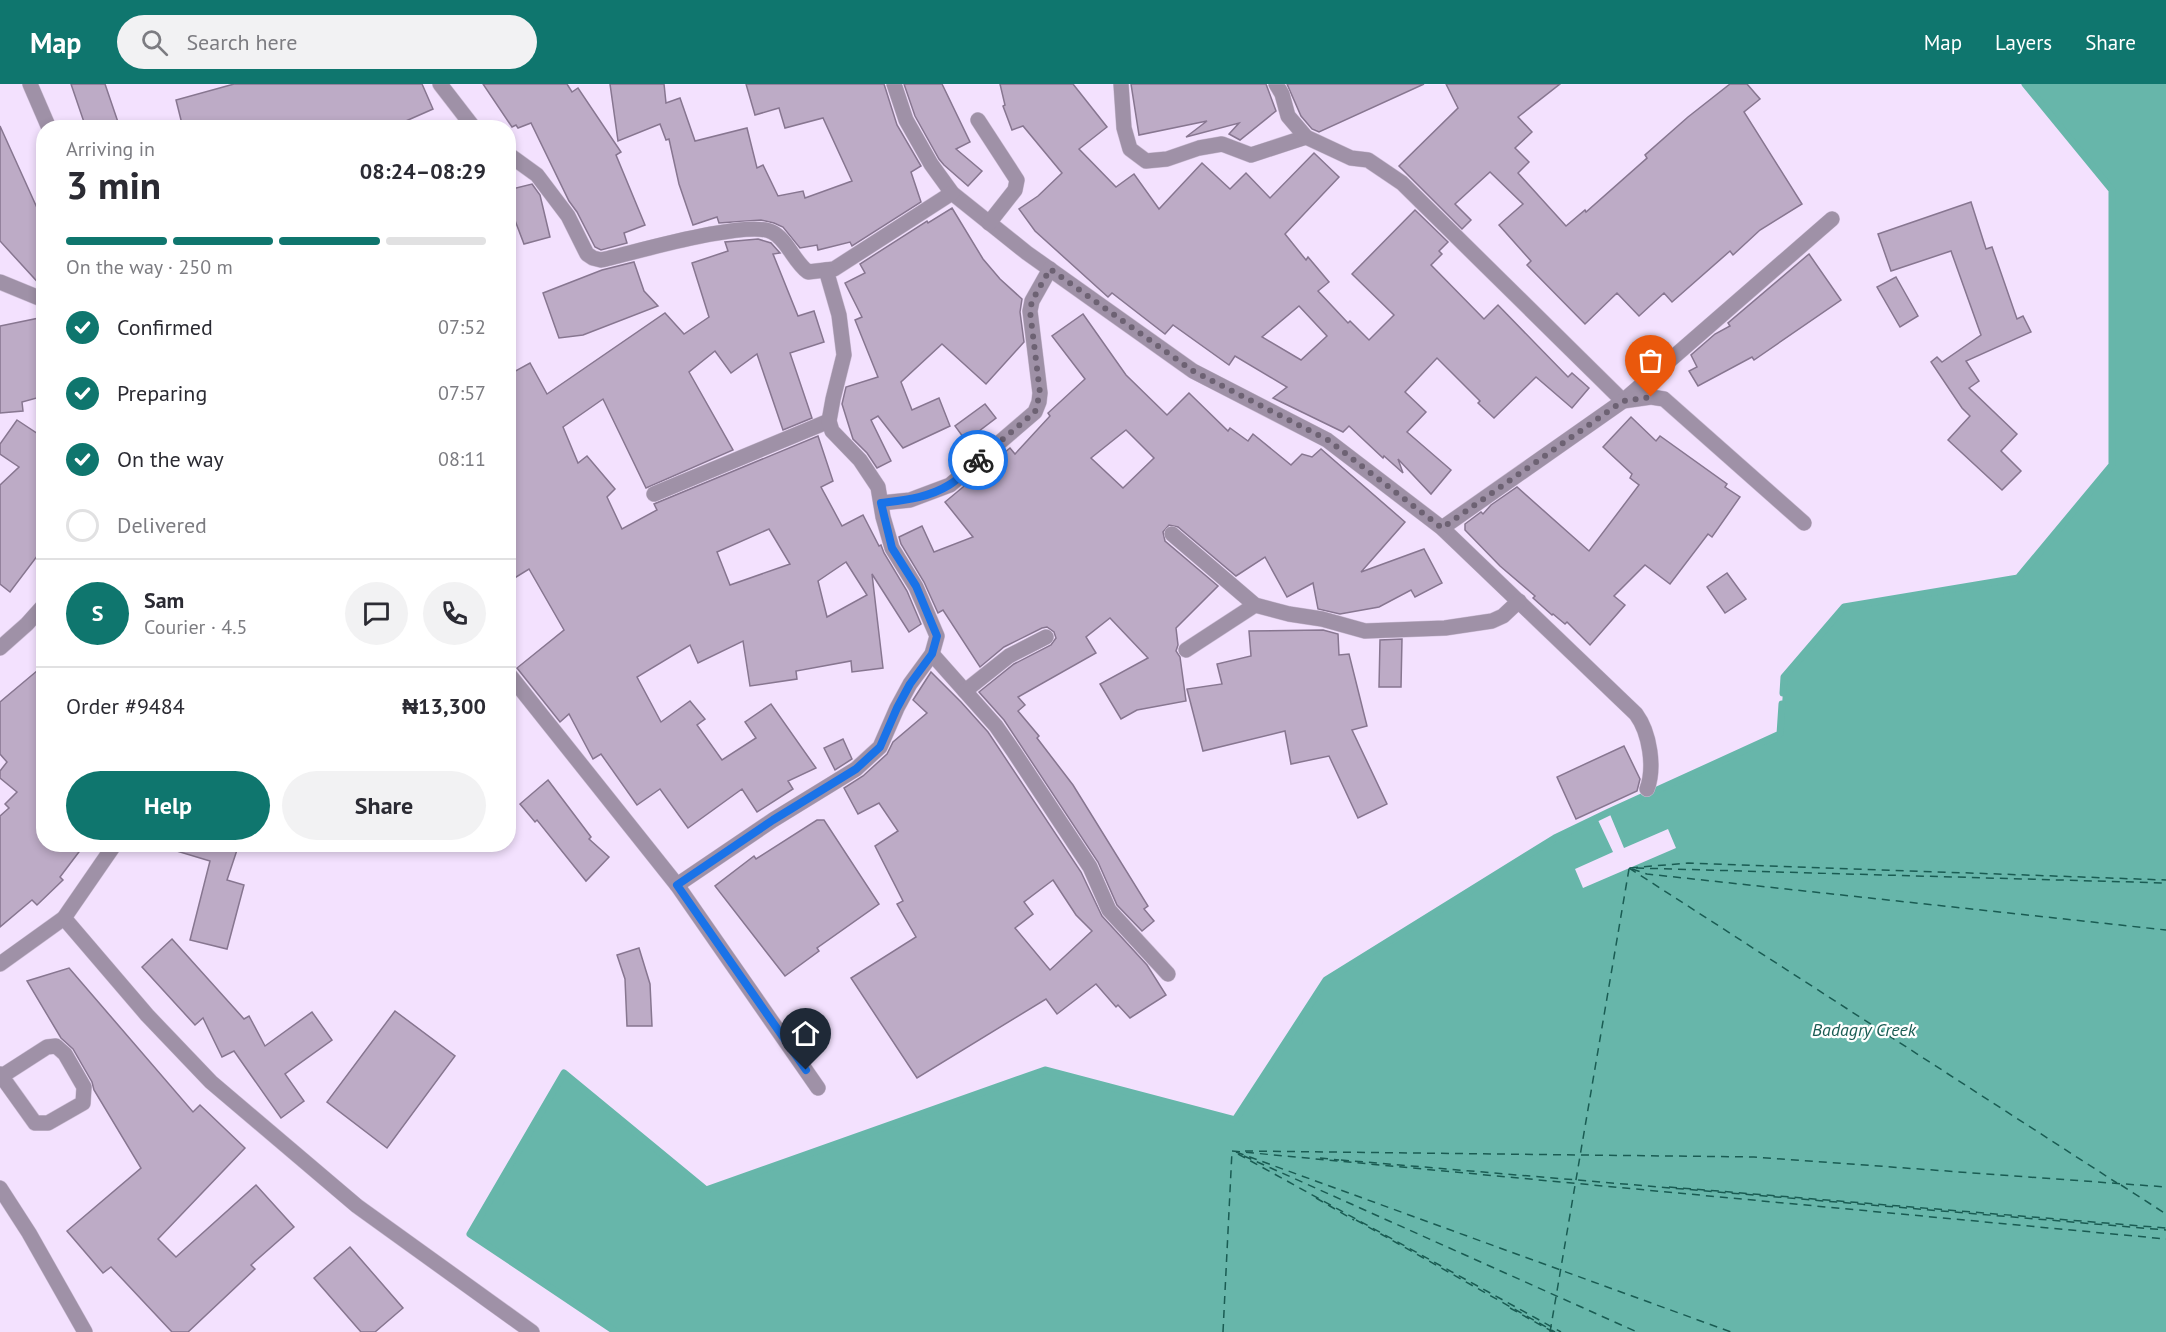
<!DOCTYPE html>
<html lang="en">
<head>
<meta charset="utf-8">
<style>
	:root { --surface:#fff; --page:#f2f2f3; --text:#2b2b33; --muted:#7c7c81; --line:#e1e1e2; --accent:#0f766e }
	body { margin:0; font-family:"PT Sans",sans-serif; background:var(--page); color:var(--text); height:100vh; display:flex; flex-direction:column; font-size:22px; white-space:nowrap }
	* { box-sizing:border-box; margin:0 }
	p { font-size:20px; color:var(--muted) }
	.icon { flex:none; width:33px; height:33px; fill:none; stroke:currentColor; stroke-width:2; stroke-linecap:round; stroke-linejoin:round }
	.map { position:relative; flex:1; overflow:hidden }
	.sheet { position:absolute; left:36px; top:36px; width:480px; height:732px; display:flex; flex-direction:column; background:var(--surface); border-radius:24px; box-shadow:0 3px 9px #0003 }
	.sheet>* { flex:none }
	.pin { position:absolute; display:grid; place-items:center; width:51px; height:51px; color:#fff; margin:-62px -26px; border-radius:50% 50% 50% 0; rotate:-45deg; box-shadow:0 0 6px #0007 }
	.pin .icon { rotate:45deg }
	.courier { position:absolute; display:grid; place-items:center; width:60px; height:60px; margin:-30px; border:4px solid #1a73e8; border-radius:50%; background:#fff; color:#222; box-shadow:0 2px 8px #0007 }
	.head em { font-style:normal; font-weight:700 }
	.head div { display:flex; flex-direction:column-reverse }
	.head { display:flex; align-items:center; justify-content:space-between; height:102px; padding:0 30px }
	h1 { font-size:39px; font-weight:700; line-height:45px }
	.bar { display:grid; grid-template-columns:repeat(4,1fr); gap:9px 6px; align-content:center; height:72px; padding:0 30px }
	.bar i { height:8px; border-radius:4px; background:var(--line) }
	.bar .active { background:var(--accent) }
	.bar p { grid-column:span 4 }
	.line { display:flex; align-items:center; gap:15px; padding:0 30px; border-top:2px solid var(--line) }
	.line div { flex:1 }
	.round { display:grid; place-items:center; flex:none; width:63px; height:63px; border-radius:32px; background:var(--page) }
	ol { padding:0 30px; list-style:none }
	li { display:flex; align-items:center; gap:18px; height:66px }
	li p { margin-inline-start:auto }
	li .icon { padding:6px; border-radius:50%; background:var(--accent); color:#fff; stroke-width:4 }
	li:last-child { color:var(--muted) }
	li i { width:33px; height:33px; border:3px solid var(--line); border-radius:50% }
	.cta { display:flex; gap:12px; margin-top:auto; padding:12px 30px }
	.cta a { flex:1; height:69px; border-radius:36px; background:var(--accent); color:#fff; font-size:24px; font-weight:700; line-height:69px; text-align:center }
	.cta a+a { background:var(--page); color:var(--text) }
	header { display:flex; align-items:center; gap:36px; box-sizing:border-box; height:84px; padding:0 30px; background:var(--accent); color:#fff }
	header strong { font-size:28px }
	nav { display:flex; gap:33px; margin-inline-start:auto; font-size:21px }
	.search { width:420px; height:54px; background:var(--page); display:flex; align-items:center; gap:15px; box-sizing:border-box; padding:0 21px; border-radius:33px; color:var(--muted); font-size:22px }
	.map>svg:first-child { display:block }
	.water { fill:#67b6aa }
	.pier { fill:#f3e1fe }
	.lines { fill:none; stroke-linecap:round; stroke-linejoin:round }
	.stream { stroke:#67b6aa; stroke-width:7 }
	.ferry { stroke:#1a5c53; stroke-width:1.5; stroke-dasharray:8 6; stroke-linecap:butt }
	.building { fill:#bdabc6; stroke:#877690; stroke-width:1.5; fill-rule:evenodd }
	.minor-casing { stroke:#cebed7; stroke-width:16 }
	.minor { stroke:#9f91a7; stroke-width:15 }
	.done { stroke:#6d6273; stroke-width:6; stroke-dasharray:0 10.8 }
	.route { stroke:#1a73e8; stroke-width:8 }
	.labels { text-anchor:middle; dominant-baseline:central; stroke-width:4.5; stroke-linejoin:round; paint-order:stroke }
	.water-label { font-size:18px; font-style:italic; fill:#1a5c53; stroke:#fff }
</style>
</head>
<body>
<header>
<strong>Map</strong>
<div class="search"><svg class="icon" aria-label="search" viewBox="0 0 24 24"><circle cx="10" cy="10" r="6"/><path d="M15 15l6 6"/></svg>Search here</div>
<nav><a>Map</a><a>Layers</a><a>Share</a></nav>
</header>
<div class="map">
<svg width="2166" height="1248" viewBox="0 0 2166 1248">
	<rect width="100%" height="100%" fill="#f3e1fe"/>
	<path class="water" d="M2025,0H2166V1248H616L470,1150L564,989L706,1106L1045,986L1235,1036L1326,896L1555,754L1609,728L1780,650L1784,593L1844,523L2018,494L2112,381V106Z"/>
	<path class="pier" d="M1609,728L1624,764L1668,745L1676,764L1583,804L1575,785L1613,768L1597,734Z"/>
	<g class="lines">
		<g class="stream">
			<path d="M1783,609L1784,593L1844,523L2018,494L2112,381V106L2025,0"/>
			<path d="M616,1248L470,1150L564,989L706,1106L1045,986L1235,1036L1326,896L1555,754L1609,728L1780,650L1782,620"/>
		</g>
		<g class="ferry">
			<path d="M1629,784L2117,1099"/>
			<path d="M1630,784L1688,779L2166,796"/>
			<path d="M1636,784L2166,799"/>
			<path d="M1632,785L1647,790L2166,846"/>
			<path d="M1232,1067L2166,1155"/>
			<path d="M1245,1067L1754,1073L2166,1103"/>
			<path d="M1236,1068L1731,1248"/>
			<path d="M1238,1070L1561,1248"/>
			<path d="M1244,1072L1637,1248"/>
			<path d="M1320,1074L1339,1076"/>
			<path d="M1341,1076L2166,1146"/>
			<path d="M2121,1101L2166,1130"/>
			<path d="M1669,1103L2166,1144"/>
			<path d="M1316,1114L1354,1136"/>
			<path d="M1356,1136L1555,1248"/>
			<path d="M1510,1224L1553,1248"/>
			<path d="M1223,1248L1232,1067"/>
			<path d="M1550,1248L1629,785"/>
		</g>
	</g>
	<g class="building">
		<path d="M71,0H105L120,44H86Z"/>
		<path d="M234,0H422L433,25L390,44H183L176,16Z"/>
		<path d="M483,0H567L572,8L578,4L621,68L616,71L645,141L624,149L627,159L601,166L595,163L577,128L569,117L531,39L518,44L516,41L512,43Z"/>
		<path d="M610,0H664L666,19L680,14L695,57L747,44L757,84L763,81L778,112L803,107L805,114L852,97L823,34L785,44L779,24L755,31L746,0H884L897,41L921,82L911,88L921,118L852,162L850,158L818,166L817,161L800,164L783,143L774,139L761,136L719,139L717,133L693,141L679,100L669,55L666,56L660,40L618,57Z"/>
		<path d="M904,0H942L970,58L956,65L982,87L968,102L944,81L939,75L915,32Z"/>
		<path d="M1000,0H1073L1107,43L1079,65L1116,103L1134,90L1159,125L1202,79L1230,105L1246,89L1270,114L1314,69L1339,93L1285,150L1306,176L1308,173L1329,198L1318,207L1348,239L1350,237L1369,256L1394,231L1352,190L1415,126L1448,158L1439,167L1442,170L1431,181L1484,235L1498,221L1568,293L1572,289L1589,304L1572,324L1536,293L1494,334L1478,319L1480,317L1437,274L1405,308L1426,328L1407,348L1451,386L1431,410L1398,375L1403,389L1384,372L1383,374L1349,342L1343,348L1273,314L1287,303L1235,272L1229,281L1173,241L1165,250L1112,209L1108,213L1035,147L1019,125L1038,112L1062,89L1023,42L1012,46L1003,22L1005,21ZM1299,222L1327,252L1301,276L1262,253Z"/>
		<path d="M1131,0H1266L1276,27L1240,56L1229,50L1239,39L1186,53L1207,37L1139,51Z"/>
		<path d="M1287,0H1424L1319,48L1312,45L1301,32Z"/>
		<path d="M1446,0H1560L1518,33L1532,48L1515,64L1529,78L1518,89L1566,142L1585,126L1586,128L1647,74L1645,71L1688,33L1730,0H1747L1760,15L1744,28L1802,120L1760,146L1733,171L1730,167L1672,218L1664,209L1639,232L1617,209L1585,240L1527,181L1531,177L1499,141L1523,120L1490,88L1455,120L1471,136L1462,145L1399,82L1458,24Z"/>
		<path d="M0,42L38,126L44,123V205L0,157Z"/>
		<path d="M532,100L540,111L550,153L524,160L508,118V106Z"/>
		<path d="M1971,118L1986,165L1992,163L2017,235L2023,232L2031,248L1966,277L1979,297L1969,304L2017,350L2001,367L2021,387L2002,406L1948,356L1970,332L1962,324L1931,278L1937,273L1942,278L1981,251L1951,167L1891,187L1878,150Z"/>
		<path d="M952,124L983,175L1000,195L1022,215L1020,228L1024,258L986,300L942,260L901,298L912,326L939,314L950,342L903,364L878,332L871,336L891,377L877,384L867,369L853,355L842,320L846,303L878,293L855,236L862,233L845,199L865,189L860,180L927,137L928,139Z"/>
		<path d="M758,155L771,159L780,169L773,170L798,232L814,227L824,258L790,269L812,334L783,346L757,270L731,289L715,267L689,288L733,366L646,404L603,315L563,343L578,379L587,372L615,405L607,413L622,445L657,426L654,420L818,352L833,397L821,403L842,442L863,431L879,462L881,461L884,469L907,507L921,540L909,548L872,490L883,584L852,588L851,577L796,587L797,595L750,602L743,557L698,579L690,561L637,593L661,638L690,617L705,635L697,641L722,676L756,654L745,638L771,620L816,684L788,697L793,705L757,728L742,705L688,744L660,705L637,721L601,670L593,675L569,630L560,638L517,584L564,546L529,485L508,498V291L530,279L547,310L665,229L684,250L709,233L692,179L728,167L725,158ZM769,445L790,480L730,501L717,468ZM846,478L867,511L827,533L818,497Z"/>
		<path d="M1809,170L1841,216L1754,276L1752,273L1698,302L1689,287L1697,283L1691,271L1715,250L1730,242L1728,239Z"/>
		<path d="M634,178L644,207L658,222L583,251L559,254L543,209L602,186Z"/>
		<path d="M1896,193L1918,232L1900,243L1877,203Z"/>
		<path d="M1083,230L1126,291L1167,331L1189,309L1228,347L1230,344L1248,357L1253,350L1291,381L1302,370L1312,373L1321,365L1405,438L1361,488L1424,465L1442,499L1415,513L1411,506L1379,523L1340,530L1318,525L1313,499L1287,513L1265,473L1236,492L1178,443L1169,441L1163,448L1165,457L1218,502L1176,544L1178,561L1176,567L1180,573L1186,617L1137,626L1121,635L1100,600L1148,574L1110,534L1086,553L1096,569L1018,613L1025,621L1018,627L1039,652L1037,654L1073,701L1148,822L1144,825L1154,837L1142,847L1117,821L1098,778L1004,636L979,608L1014,580L1051,561L1056,554L1054,548L1047,543L1042,544L1004,563L980,583L943,526L938,529L924,498L901,460L899,453L922,442L934,468L973,453L945,418L1010,364L1015,370L1050,332L1048,329L1085,295L1052,252ZM1126,346L1154,374L1123,404L1091,374Z"/>
		<path d="M44,233V312L22,318L23,327L0,329V242Z"/>
		<path d="M985,320L996,334L966,357L955,342Z"/>
		<path d="M1631,333L1656,357L1660,352L1727,400L1725,403L1740,413L1712,453L1708,450L1670,500L1645,481L1614,512L1625,521L1590,561L1567,538L1565,540L1553,530L1552,531L1533,514L1535,512L1500,482L1465,446V440L1481,428L1483,430L1491,421L1517,403L1589,467L1639,401L1630,394L1632,390L1603,363Z"/>
		<path d="M17,336L44,354V463L10,508L0,500V401L19,383L0,370V360Z"/>
		<path d="M1727,489L1746,515L1725,529L1707,503Z"/>
		<path d="M1323,546L1338,550L1339,571L1349,570L1367,642L1352,646L1387,720L1358,734L1329,672L1291,680L1285,647L1203,667L1187,605L1222,600L1217,580L1251,572L1249,547Z"/>
		<path d="M1402,555L1401,603H1379L1380,556Z"/>
		<path d="M44,581V760H85L60,793L63,796L37,821L32,816L0,843V732L9,724L5,720L17,708L0,694V687L7,678L0,670V618Z"/>
		<path d="M931,588L961,618L988,648L1081,788L1102,832L1147,881L1166,911L1130,934L1118,921L1116,923L1096,900L1057,930L1046,915L917,994L851,894L916,853L897,820L903,817L875,762L898,747L879,719L858,730L844,704L863,692L887,670L893,658L927,629L913,616ZM1053,796L1076,831L1092,847L1050,886L1015,844L1033,830L1024,818Z"/>
		<path d="M843,655L852,675L835,686L824,664Z"/>
		<path d="M1624,662L1640,695L1637,707L1576,735L1557,693Z"/>
		<path d="M548,696L591,753L589,755L609,773L586,797L537,736L535,738L520,720Z"/>
		<path d="M817,736H824L879,820L817,864L819,867L785,892L715,802L754,772L756,775Z"/>
		<path d="M171,760H239L227,796L244,801L227,865L190,856L210,777L170,765Z"/>
		<path d="M172,855L244,935L249,932L265,962L312,928L332,956L285,990L304,1017L281,1034L234,967L222,973L203,934L195,941L142,883Z"/>
		<path d="M639,864L650,900L652,942H627L625,895L617,871Z"/>
		<path d="M69,884L193,1028L200,1021L245,1064L158,1155L176,1173L256,1101L294,1143L251,1181L255,1185L188,1248H172L111,1183L103,1189L67,1147L141,1084L94,1006L92,998L73,965L61,954L27,897Z"/>
		<path d="M395,927L455,972L387,1064L327,1018Z"/>
		<path d="M350,1163L403,1224L375,1248H361L314,1194Z"/>
	</g>
	<g class="lines">
		<defs>
			<g id="minor">
				<path d="M30,0L49,44"/>
				<path d="M440,0L474,44"/>
				<path d="M894,0L906,36L931,80L952,109L1027,169L1193,287L1327,356L1442,444L1636,630C1650,649 1655,684 1647,705"/>
				<path d="M1121,0L1124,44L1130,65L1146,77L1167,75L1199,64L1222,60L1251,71L1306,53"/>
				<path d="M1276,0L1282,10L1288,32L1306,53L1351,74L1368,76L1402,99L1623,317L1832,135"/>
				<path d="M978,36L1017,96L1015,106L989,139"/>
				<path d="M508,70L537,91L568,132L587,170L593,174L601,176C633,169 747,135 772,148C787,155 794,178 808,188L834,185L952,109"/>
				<path d="M0,198L44,216"/>
				<path d="M654,410L829,337"/>
				<path d="M881,419L910,416L950,401L1035,328L1039,318L1040,309L1030,227L1032,217L1050,185"/>
				<path d="M1442,444L1623,317L1651,313L1664,315L1804,439"/>
				<path d="M1172,450L1255,521L1289,530L1322,535L1365,547L1445,544L1492,537L1503,532L1519,517"/>
				<path d="M0,564L27,540L44,521"/>
				<path d="M1186,566L1255,521"/>
				<path d="M932,570L996,642L1014,668L1090,783L1109,826L1168,890"/>
				<path d="M508,589L677,801L818,1004"/>
				<path d="M965,607L1009,572L1046,553"/>
				<path d="M677,801L773,736L856,685L880,663L897,624L910,600L932,570L937,552L916,503L892,464L883,433L878,403L860,376L832,347L829,337L833,315L844,271L839,231L826,186"/>
				<path d="M64,834L147,931L211,998L357,1122L532,1248"/>
				<path d="M0,880L64,834L115,760"/>
				<path d="M0,990L35,1039H48L83,1019L84,1003L65,970L56,962L47,963L2,992"/>
				<path d="M0,1104L29,1149L85,1248"/>
			</g>
		</defs>
		<use href="#minor" class="minor-casing"/>
		<use href="#minor" class="minor"/>
	</g>
	<g class="lines">
		<path class="done" d="M978,376L1035,328L1040,309L1030,227L1032,217L1050,185L1193,287L1328,356L1442,444L1623,317L1651,313"/>
		<path class="route" d="M806,986L677,801L773,736L856,685L880,663L897,624L910,600L932,570L937,552L916,502L892,464L881,419C904,416 928,414 949,401C959,395 969,384 978,376"/>
	</g>
	<g class="labels">
		<g class="water-label">
			<text x="1864" y="945">Badagry Creek</text>
		</g>
	</g>
</svg>
<div class="pin" style="left:1651px;top:313px;background:#ea580c"><svg class="icon" aria-label="bag" viewBox="0 0 24 24"><path d="M5 8h14l-1 12H6zM9 8a3 3 0 0 1 6 0"/></svg></div>
<div class="pin" style="left:806px;top:986px;background:#1f2937"><svg class="icon" aria-label="home" viewBox="0 0 24 24"><path d="M3 11l9-7 9 7M6 9v11h12V9"/></svg></div>
<div class="courier" style="left:978px;top:376px"><svg class="icon" aria-label="bike" viewBox="0 0 24 24"><circle cx="6" cy="16" r="4"/><circle cx="18" cy="16" r="4"/><path d="M6 16l4-8h5l3 8M10 8l3 8H6M13 5h3"/></svg></div>
<section class="sheet">
<div class="head"><div><h1>3 min</h1><p>Arriving in</p></div><em>08:24–08:29</em></div>
<div class="bar"><i class="active"></i><i class="active"></i><i class="active"></i><i></i><p>On the way · 250 m</p></div>
<ol>
<li><svg class="icon" aria-label="check" viewBox="0 0 24 24"><path d="M5 12l5 5 9-10"/></svg>Confirmed<p>07:52</p></li>
<li><svg class="icon" aria-label="check" viewBox="0 0 24 24"><path d="M5 12l5 5 9-10"/></svg>Preparing<p>07:57</p></li>
<li><svg class="icon" aria-label="check" viewBox="0 0 24 24"><path d="M5 12l5 5 9-10"/></svg>On the way<p>08:11</p></li>
<li><i></i>Delivered</li>
</ol>
<div class="line" style="height:108px"><b class="round" style="background:var(--accent);color:#fff">S</b><div><b>Sam</b><p>Courier · 4.5</p></div><a class="round"><svg class="icon" aria-label="chat" viewBox="0 0 24 24"><path d="M4 5h16v11H9l-5 4z"/></svg></a><a class="round"><svg class="icon" aria-label="phone" viewBox="0 0 24 24"><path d="M5 4h4l2 5-3 2q2 4 5 5l2-3 5 2v4C11 20 4 13 5 4z"/></svg></a></div>
<div class="line" style="height:78px"><div>Order #9484</div><b>₦13,300</b></div>
<div class="cta"><a>Help</a><a>Share</a></div>
</section>
</div>
</body>
</html>
